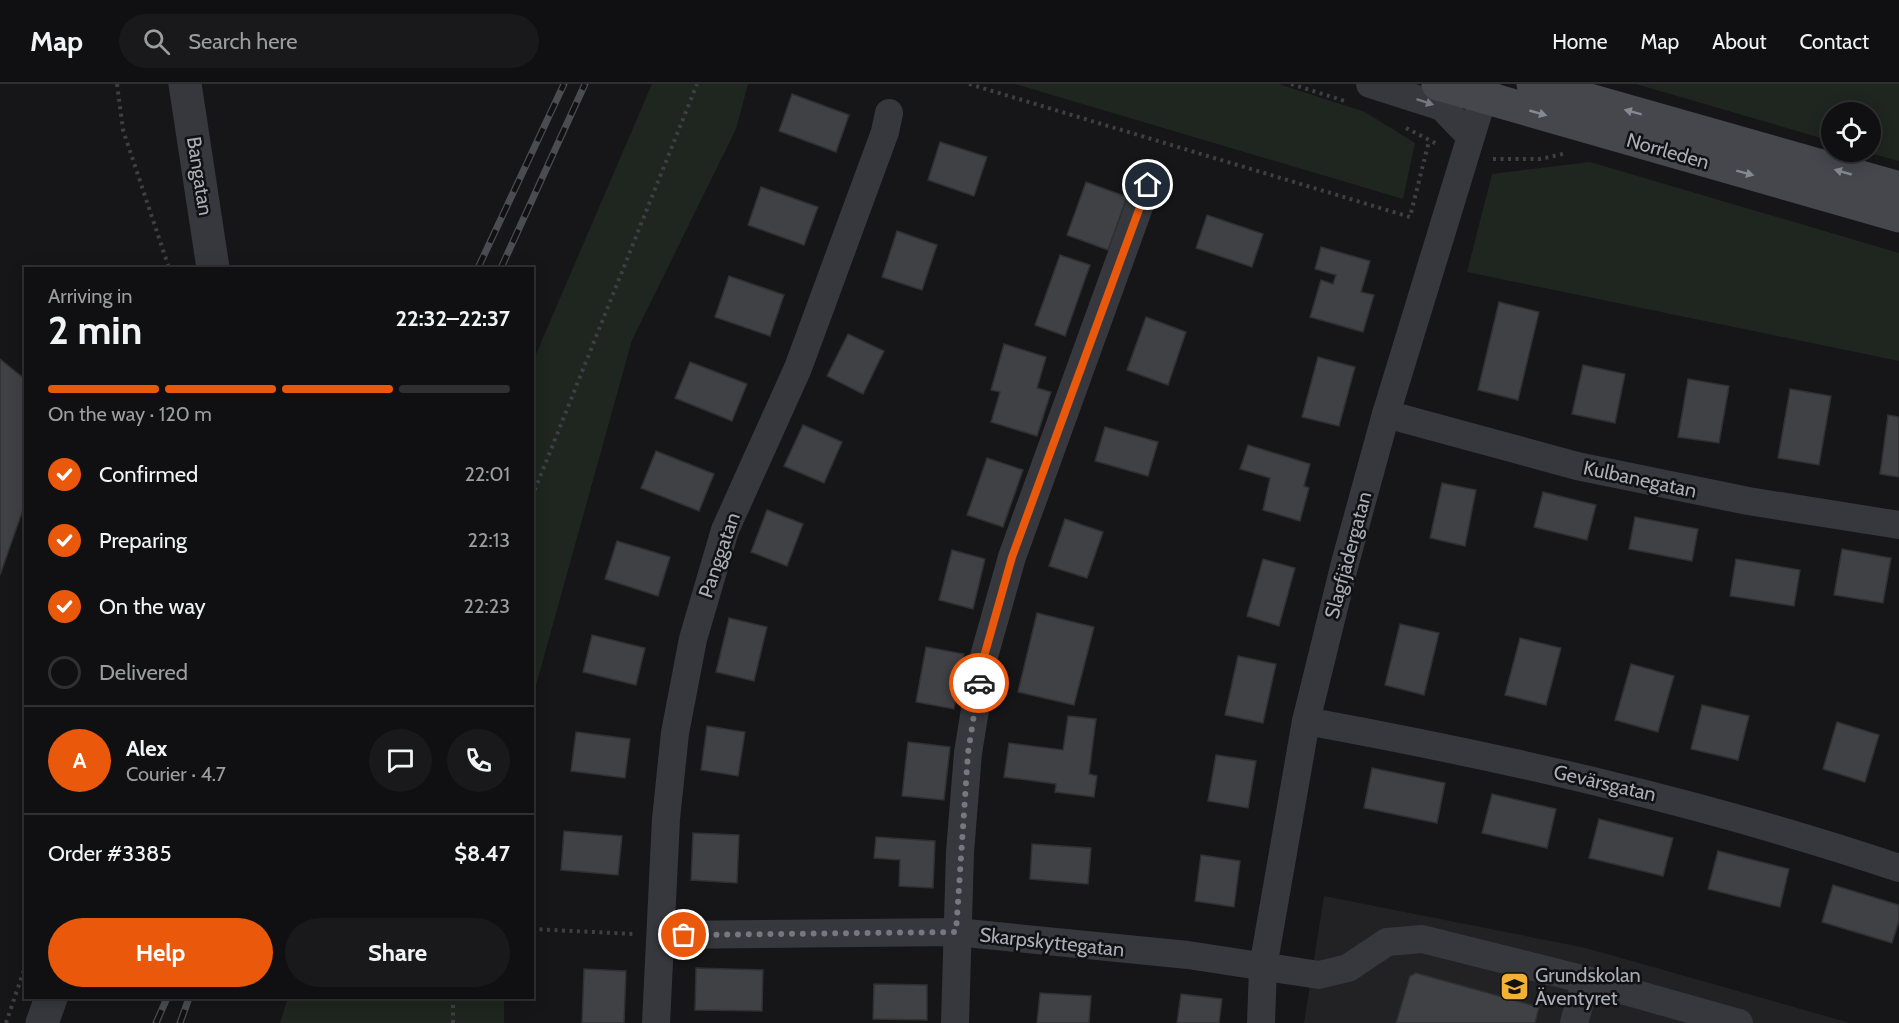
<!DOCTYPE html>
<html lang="en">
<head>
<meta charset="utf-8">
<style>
	:root { --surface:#101012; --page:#19191b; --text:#f1f3f6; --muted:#9c9d9f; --line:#303032; --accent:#ea580c }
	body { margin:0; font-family:Cabin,sans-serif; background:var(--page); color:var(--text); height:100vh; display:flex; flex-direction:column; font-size:22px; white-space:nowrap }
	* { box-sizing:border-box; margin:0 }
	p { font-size:20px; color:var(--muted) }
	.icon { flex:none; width:33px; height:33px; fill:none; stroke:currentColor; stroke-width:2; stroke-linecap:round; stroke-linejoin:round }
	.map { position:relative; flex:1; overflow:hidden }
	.side { position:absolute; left:24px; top:183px; width:510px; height:732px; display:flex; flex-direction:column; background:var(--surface); border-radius:0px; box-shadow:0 3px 15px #0003,0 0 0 2px var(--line) }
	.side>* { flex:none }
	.tools { position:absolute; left:1821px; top:18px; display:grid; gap:12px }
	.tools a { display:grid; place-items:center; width:60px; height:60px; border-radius:50%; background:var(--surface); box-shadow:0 3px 15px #0003,0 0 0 2px var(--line); font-size:30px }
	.pin { position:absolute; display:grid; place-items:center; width:51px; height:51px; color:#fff; margin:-26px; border:3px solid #fff; border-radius:50%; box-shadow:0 2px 6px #0007 }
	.courier { position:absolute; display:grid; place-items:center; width:60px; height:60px; margin:-30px; border:4px solid #ea580c; border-radius:50%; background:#fff; color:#222; box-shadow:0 2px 8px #0007 }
	.headline em { font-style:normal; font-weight:800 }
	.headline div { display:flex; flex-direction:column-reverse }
	.headline { display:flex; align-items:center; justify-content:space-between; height:102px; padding:0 24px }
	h1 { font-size:39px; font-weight:800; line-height:45px }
	.bar { display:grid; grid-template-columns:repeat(4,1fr); gap:9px 6px; align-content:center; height:72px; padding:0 24px }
	.bar i { height:8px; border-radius:4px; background:var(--line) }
	.bar .current { background:var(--accent) }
	.bar p { grid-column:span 4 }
	.line { display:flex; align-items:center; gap:15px; padding:0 24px; border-top:2px solid var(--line) }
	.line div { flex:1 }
	.round { display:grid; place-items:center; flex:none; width:63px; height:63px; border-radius:32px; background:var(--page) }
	ol { padding:0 24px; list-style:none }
	li { display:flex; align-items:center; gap:18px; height:66px }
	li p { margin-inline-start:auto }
	li .icon { padding:6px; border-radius:50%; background:var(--accent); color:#fff; stroke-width:4 }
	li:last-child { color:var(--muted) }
	li i { width:33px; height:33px; border:3px solid var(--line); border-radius:50% }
	.primary-button { display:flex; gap:12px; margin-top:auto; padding:12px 24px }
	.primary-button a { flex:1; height:69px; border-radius:36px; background:var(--accent); color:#fff; font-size:24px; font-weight:800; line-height:69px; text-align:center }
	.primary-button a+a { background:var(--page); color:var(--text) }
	header { display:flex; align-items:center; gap:36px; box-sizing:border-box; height:84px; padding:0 30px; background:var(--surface); border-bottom:2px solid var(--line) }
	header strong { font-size:28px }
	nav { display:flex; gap:33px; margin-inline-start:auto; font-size:21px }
	.search { width:420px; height:54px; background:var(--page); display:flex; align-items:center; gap:15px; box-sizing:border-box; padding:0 21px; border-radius:33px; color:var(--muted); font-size:22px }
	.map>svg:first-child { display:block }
	.built { fill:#222225 }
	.green { fill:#1e261f }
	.building { fill:#404145; stroke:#303034; stroke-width:1.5 }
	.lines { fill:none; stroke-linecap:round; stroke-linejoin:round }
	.path { stroke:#3d3f44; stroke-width:4; stroke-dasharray:3 4.5; stroke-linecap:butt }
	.minor { stroke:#37383d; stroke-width:28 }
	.tertiary { stroke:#37383d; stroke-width:33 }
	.secondary { stroke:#45474d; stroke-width:33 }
	.rail-casing { stroke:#4a4c52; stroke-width:7 }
	.rail { stroke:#111113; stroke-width:4.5; stroke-dasharray:14; stroke-linecap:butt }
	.oneway { fill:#757881 }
	.oneway2 { fill:#858993 }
	.done { stroke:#757880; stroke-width:6; stroke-dasharray:0 10.8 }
	.route { stroke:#ea580c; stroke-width:8 }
	.labels { text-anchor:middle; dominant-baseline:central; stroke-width:5; stroke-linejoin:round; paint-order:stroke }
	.street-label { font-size:20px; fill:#a8adb8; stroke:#111113 }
	.poi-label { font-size:20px; fill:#a8adb8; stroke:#111113; text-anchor:start }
</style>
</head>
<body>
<header>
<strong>Map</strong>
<div class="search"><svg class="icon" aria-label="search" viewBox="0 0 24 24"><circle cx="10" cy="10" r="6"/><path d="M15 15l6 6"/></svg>Search here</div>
<nav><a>Home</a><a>Map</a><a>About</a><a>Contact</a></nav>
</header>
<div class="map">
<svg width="1899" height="939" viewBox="0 0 1899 939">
	<rect width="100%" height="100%" fill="#161618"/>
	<path class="built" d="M1324,812L1586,864L1850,939H1304Z"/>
	<g class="green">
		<path d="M652,0H748L736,45L632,256L533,612V277Z"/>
		<path d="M1015,0H1279L1365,28L1415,59L1403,115Z"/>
		<path d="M1636,0H1899V77L1866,68H1870V28H1832L1831,57Z"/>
		<path d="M1590,78L1899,169V277L1467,188L1492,90Z"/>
		<path d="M288,914H504V939H280Z"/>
	</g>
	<g class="building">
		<path d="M792,10L849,31L836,68L779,47Z"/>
		<path d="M940,58L987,73L974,112L928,96Z"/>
		<path d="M1086,98L1127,113L1108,166L1067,151Z"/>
		<path d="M761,103L818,123L804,161L748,141Z"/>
		<path d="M1207,131L1263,150L1252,183L1196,164Z"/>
		<path d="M897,147L937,161L922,206L882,193Z"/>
		<path d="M1321,163L1370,177L1361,208L1374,211L1363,248L1310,233L1321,196L1333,200L1336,191L1315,185Z"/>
		<path d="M1060,171L1090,181L1065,252L1035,241Z"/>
		<path d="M729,192L784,211L770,252L715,233Z"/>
		<path d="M1499,218L1539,228L1518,316L1478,306Z"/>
		<path d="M1146,233L1186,248L1168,301L1127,286Z"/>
		<path d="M848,250L884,267L863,310L827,292Z"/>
		<path d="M1004,260L1046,273L1037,304L1051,308L1037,352L991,338L1000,308L991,306Z"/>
		<path d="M1318,273L1355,283L1339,342L1302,333Z"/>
		<path d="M0,275L26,296V417L0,491Z"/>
		<path d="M690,278L747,300L732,337L675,314Z"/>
		<path d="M1583,281L1625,290L1615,339L1572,330Z"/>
		<path d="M1688,295L1729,302L1719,359L1678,353Z"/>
		<path d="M1790,305L1831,312L1819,381L1778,374Z"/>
		<path d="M1888,331L1899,333V393L1880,390Z"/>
		<path d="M803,341L842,358L824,399L784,382Z"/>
		<path d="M1105,343L1158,358L1148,392L1095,377Z"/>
		<path d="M1248,361L1310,380L1304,402L1309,404L1300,437L1263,426L1270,394L1240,385Z"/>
		<path d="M656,367L714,390L699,427L641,404Z"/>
		<path d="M987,374L1023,386L1003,443L967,431Z"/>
		<path d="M1442,399L1476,406L1465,462L1430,454Z"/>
		<path d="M1543,408L1596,421L1587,456L1534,443Z"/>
		<path d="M767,426L803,440L787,482L751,468Z"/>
		<path d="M1635,433L1698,445L1692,477L1629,465Z"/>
		<path d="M1065,435L1103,448L1087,494L1049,482Z"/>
		<path d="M617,457L670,473L658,512L605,495Z"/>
		<path d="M1842,465L1891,474L1883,519L1834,511Z"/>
		<path d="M952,466L985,475L973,525L939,516Z"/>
		<path d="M1263,475L1295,484L1279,542L1247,532Z"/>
		<path d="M1736,475L1800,486L1794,522L1730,512Z"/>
		<path d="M1037,529L1094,543L1074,621L1018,608Z"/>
		<path d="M729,534L767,543L754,597L716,588Z"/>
		<path d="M1400,540L1439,549L1424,611L1385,601Z"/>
		<path d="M592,551L645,564L636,601L583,588Z"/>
		<path d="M1520,554L1561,564L1546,621L1505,611Z"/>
		<path d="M926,563L964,570L954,625L916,618Z"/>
		<path d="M1238,572L1276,580L1263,639L1225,631Z"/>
		<path d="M1631,580L1674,592L1658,648L1615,636Z"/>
		<path d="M1702,621L1749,632L1738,676L1691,665Z"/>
		<path d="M1068,632L1096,635L1089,690L1097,692L1094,713L1055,708L1056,700L1004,693L1009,659L1063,666Z"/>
		<path d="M1837,638L1879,651L1865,698L1823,685Z"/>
		<path d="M707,642L745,648L738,692L701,686Z"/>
		<path d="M576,648L630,655L625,694L571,687Z"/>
		<path d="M908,658L950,663L944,716L902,712Z"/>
		<path d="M1216,671L1256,677L1248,724L1208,717Z"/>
		<path d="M1372,684L1445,699L1437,739L1364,724Z"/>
		<path d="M1492,710L1556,725L1547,764L1482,749Z"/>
		<path d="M1599,735L1673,754L1663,792L1589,774Z"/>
		<path d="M564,747L622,752L618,791L561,786Z"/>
		<path d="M693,749L739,751L737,799L691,796Z"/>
		<path d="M876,753L935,757L933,804L899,802L900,776L874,774Z"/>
		<path d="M1032,760L1091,764L1088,800L1030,795Z"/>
		<path d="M1718,767L1789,785L1780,823L1708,805Z"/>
		<path d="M1201,771L1240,777L1234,823L1195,817Z"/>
		<path d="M1833,801L1899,821V837L1892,859L1822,838Z"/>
		<path d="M696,884L763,886L762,927L695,926Z"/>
		<path d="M584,885L626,887L624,939H582Z"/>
		<path d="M1416,889L1539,923L1535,939H1396L1410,892Z"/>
		<path d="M874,900L927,901V936L873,935Z"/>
		<path d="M1040,909L1091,912L1089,939H1037Z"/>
		<path d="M1181,910L1222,915L1219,939H1177Z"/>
	</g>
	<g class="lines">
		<g class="path">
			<path d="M117,0L123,46L169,184"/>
			<path d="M969,0L1410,133L1429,57"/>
			<path d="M1291,0L1348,18"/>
			<path d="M1406,44L1437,60"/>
			<path d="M1493,75H1540L1563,70"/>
			<path d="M532,413L697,0"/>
			<path d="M532,845L633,850"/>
			<path d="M6,939L26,880"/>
			<path d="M453,939V914"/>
		</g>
		<g class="minor">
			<path d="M1370,0L1442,23L1470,52"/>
			<path d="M1386,330L1577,382L1748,417L1899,441"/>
			<path d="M1306,637C1508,674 1705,719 1899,784"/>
			<path d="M661,851L956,848L1188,871L1319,891L1348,884L1387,858L1422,855L1586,896L1739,939"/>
			<path d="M656,939L666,735L675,649L693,555L725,446L798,284L885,48L889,29"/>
			<path d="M955,939L960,768L968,669L983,576L1012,473L1147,101"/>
			<path d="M1261,939L1263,883L1306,637L1345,479L1386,330L1487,0"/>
			<path d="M1574,939L1586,896"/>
		</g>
		<g class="tertiary">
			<path d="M185,0L213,184"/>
			<path d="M42,939L51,914"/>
		</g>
		<g class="secondary">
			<path d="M1438,0L1899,132"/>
			<path d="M1533,0L1899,104"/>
		</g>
		<defs>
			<g id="rail">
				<path d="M478,184L564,0"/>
				<path d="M501,184L585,0"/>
				<path d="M156,939L167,914"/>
				<path d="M180,939L189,914"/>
			</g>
		</defs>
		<use href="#rail" class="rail-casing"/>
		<use href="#rail" class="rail"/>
	</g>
	<defs><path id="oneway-solid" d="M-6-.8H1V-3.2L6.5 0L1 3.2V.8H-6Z" transform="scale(1.5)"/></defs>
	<use class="oneway" href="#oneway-solid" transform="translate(1425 18) rotate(18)"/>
	<g class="oneway2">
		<use href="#oneway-solid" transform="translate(1633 28) rotate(-165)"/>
		<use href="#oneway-solid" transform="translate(1538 29) rotate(16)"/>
		<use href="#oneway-solid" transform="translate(1843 88) rotate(-164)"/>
		<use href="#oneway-solid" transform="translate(1745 89) rotate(15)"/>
	</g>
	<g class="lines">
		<path class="done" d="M684,851L956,848L968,669L979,599"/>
		<path class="route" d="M979,599L983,576L1012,473L1148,101"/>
	</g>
	<defs>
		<symbol id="school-square" viewBox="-11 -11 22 22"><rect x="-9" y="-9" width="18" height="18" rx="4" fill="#f2b134" stroke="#111113"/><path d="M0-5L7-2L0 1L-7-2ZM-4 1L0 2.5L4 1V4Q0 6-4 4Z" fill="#111"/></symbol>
	</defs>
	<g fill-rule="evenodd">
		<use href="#school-square" x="1498" y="886" width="33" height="33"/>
	</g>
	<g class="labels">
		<g class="street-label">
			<text transform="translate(1668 67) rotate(16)">Norrleden</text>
			<text transform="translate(200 92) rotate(81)">Bangatan</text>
			<text transform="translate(1640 395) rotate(12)">Kulbanegatan</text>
			<text transform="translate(719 471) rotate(-71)">Panggatan</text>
			<text transform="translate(1348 471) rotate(-75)">Slagfjädergatan</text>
			<text transform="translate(1605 699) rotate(13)">Gevärsgatan</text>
			<text transform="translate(1052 858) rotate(6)">Skarpskyttegatan</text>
		</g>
		<g class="poi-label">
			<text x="1535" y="891">Grundskolan<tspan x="1535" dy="23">Äventyret</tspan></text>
		</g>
	</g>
</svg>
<div class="tools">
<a><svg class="icon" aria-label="locate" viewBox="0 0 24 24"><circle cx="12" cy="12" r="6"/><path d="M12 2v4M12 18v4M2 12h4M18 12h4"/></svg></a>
</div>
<div class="pin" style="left:684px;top:851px;background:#ea580c"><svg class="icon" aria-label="bag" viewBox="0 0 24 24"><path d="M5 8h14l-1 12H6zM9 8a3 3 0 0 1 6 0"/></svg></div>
<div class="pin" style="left:1148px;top:101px;background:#1f2937"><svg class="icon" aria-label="home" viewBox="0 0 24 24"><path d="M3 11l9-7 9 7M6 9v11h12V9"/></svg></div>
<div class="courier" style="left:979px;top:599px"><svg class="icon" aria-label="car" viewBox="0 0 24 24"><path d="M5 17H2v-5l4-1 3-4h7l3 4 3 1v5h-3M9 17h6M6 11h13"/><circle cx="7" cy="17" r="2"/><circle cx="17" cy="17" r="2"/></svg></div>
<section class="side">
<div class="headline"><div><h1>2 min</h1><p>Arriving in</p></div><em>22:32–22:37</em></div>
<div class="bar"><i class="current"></i><i class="current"></i><i class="current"></i><i></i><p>On the way · 120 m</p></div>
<ol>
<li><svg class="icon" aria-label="check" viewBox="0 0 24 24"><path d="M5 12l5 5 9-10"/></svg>Confirmed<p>22:01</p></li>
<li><svg class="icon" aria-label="check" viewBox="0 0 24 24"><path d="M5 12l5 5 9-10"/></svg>Preparing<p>22:13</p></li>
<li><svg class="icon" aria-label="check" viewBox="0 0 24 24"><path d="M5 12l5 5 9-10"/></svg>On the way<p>22:23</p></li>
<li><i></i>Delivered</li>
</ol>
<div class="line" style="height:108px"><b class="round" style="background:var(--accent);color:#fff">A</b><div><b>Alex</b><p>Courier · 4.7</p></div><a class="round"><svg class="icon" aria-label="chat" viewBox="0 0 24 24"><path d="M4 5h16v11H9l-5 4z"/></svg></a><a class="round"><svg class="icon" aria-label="phone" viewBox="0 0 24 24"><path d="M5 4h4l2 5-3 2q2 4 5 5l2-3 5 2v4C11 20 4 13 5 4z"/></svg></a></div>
<div class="line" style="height:78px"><div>Order #3385</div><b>$8.47</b></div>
<div class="primary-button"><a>Help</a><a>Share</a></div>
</section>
</div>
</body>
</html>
